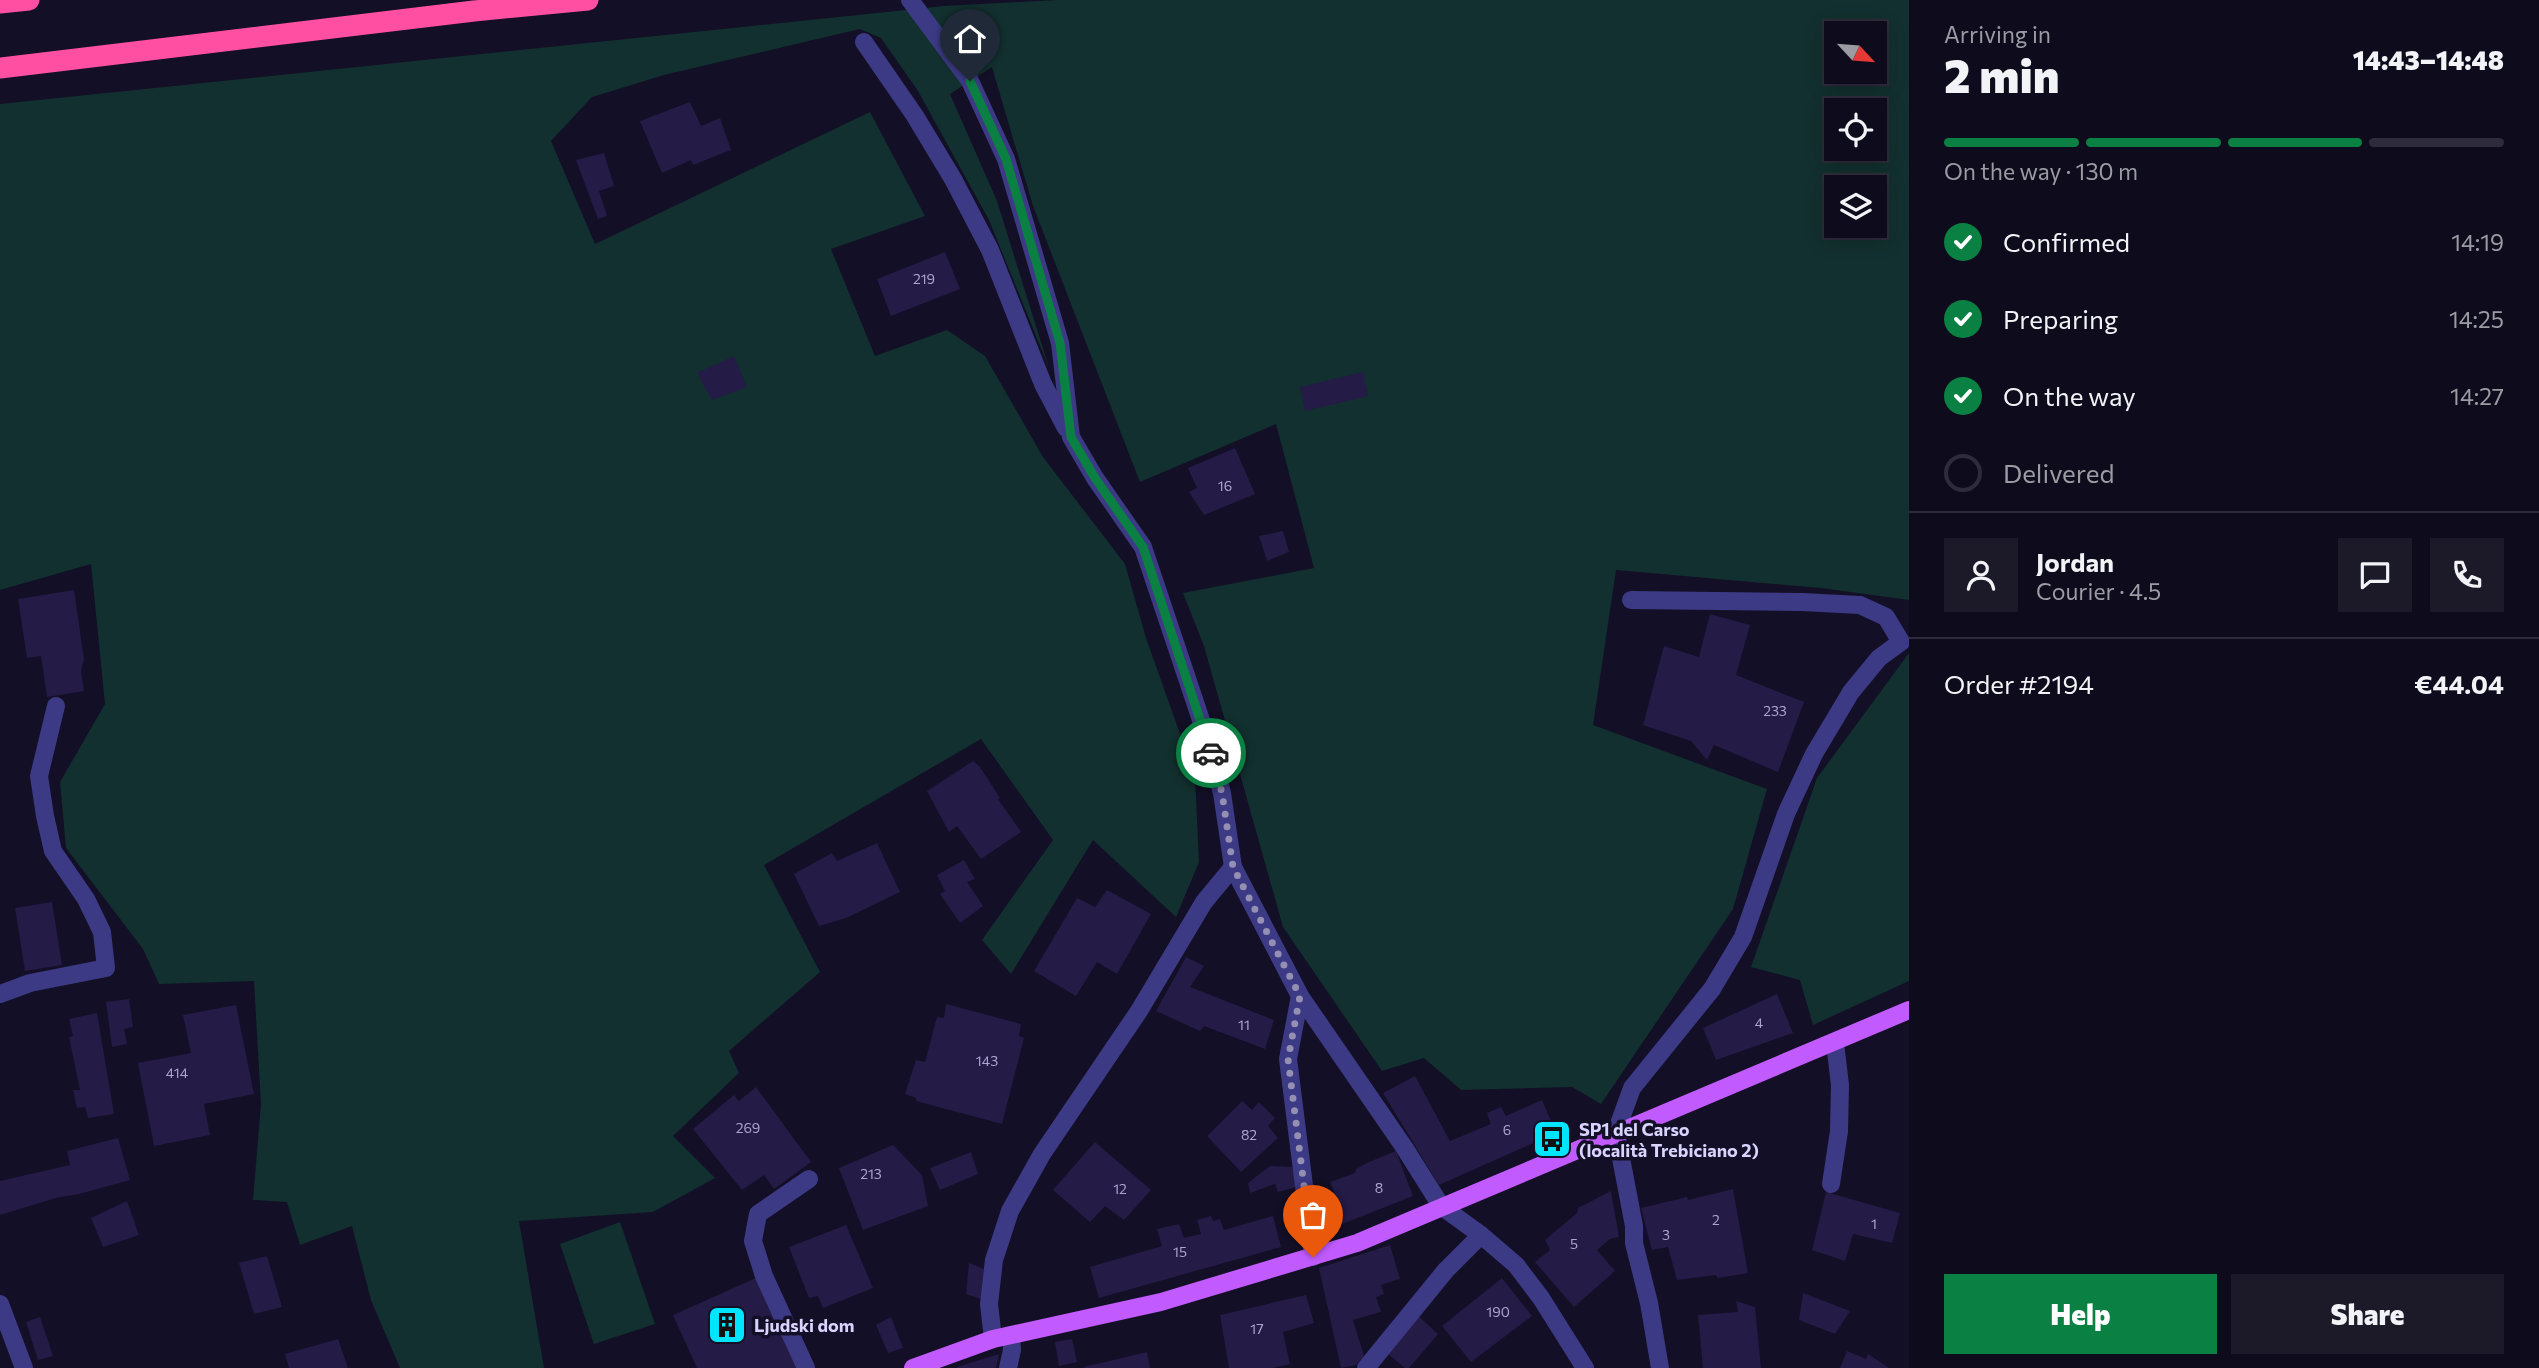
<!DOCTYPE html>
<html lang="en">
<head>
<meta charset="utf-8">
<style>
	:root { --surface:#0e0b1c; --page:#1c1929; --text:#f1f3f6; --muted:#9b9ba3; --line:#2e2b3b; --accent:#0b8043 }
	body { margin:0; font-family:Commissioner,sans-serif; background:var(--page); color:var(--text); height:100vh; display:flex; flex-direction:column; font-size:26px; white-space:nowrap }
	* { box-sizing:border-box; margin:0 }
	p { font-size:23px; color:var(--muted) }
	.icon { flex:none; width:38px; height:38px; fill:none; stroke:currentColor; stroke-width:2; stroke-linecap:round; stroke-linejoin:round }
	.map { position:relative; flex:1; overflow:hidden }
	.drawer { display:flex; flex-direction:column; background:var(--surface); width:630px }
	.drawer>* { flex:none }
	.needle { width:46px; rotate:116deg }
	.buttons { position:absolute; left:1824px; top:21px; display:grid; gap:14px }
	.buttons a { display:grid; place-items:center; width:63px; height:63px; border-radius:0px; background:var(--surface); box-shadow:0 4px 18px #0003,0 0 0 2px var(--line); font-size:35px }
	.pin { position:absolute; display:grid; place-items:center; width:60px; height:60px; color:#fff; margin:-72px -30px; border-radius:50% 50% 50% 0; rotate:-45deg; box-shadow:0 0 7px #0007 }
	.pin .icon { rotate:45deg }
	.courier { position:absolute; display:grid; place-items:center; width:70px; height:70px; margin:-35px; border:5px solid #0b8043; border-radius:50%; background:#fff; color:#222; box-shadow:0 2px 9px #0007 }
	.summary em { font-style:normal; font-weight:800 }
	.summary div { display:flex; flex-direction:column-reverse }
	.summary { display:flex; align-items:center; justify-content:space-between; height:119px; padding:0 35px }
	h1 { font-size:46px; font-weight:800; line-height:52px }
	.bar { display:grid; grid-template-columns:repeat(4,1fr); gap:10px 7px; align-content:center; height:84px; padding:0 35px }
	.bar i { height:9px; border-radius:5px; background:var(--line) }
	.bar .active { background:var(--accent) }
	.bar p { grid-column:span 4 }
	.line { display:flex; align-items:center; gap:18px; padding:0 35px; border-top:2px solid var(--line) }
	.line div { flex:1 }
	.round { display:grid; place-items:center; flex:none; width:74px; height:74px; border-radius:0px; background:var(--page) }
	ol { padding:0 35px; list-style:none }
	li { display:flex; align-items:center; gap:21px; height:77px }
	li p { margin-inline-start:auto }
	li .icon { padding:7px; border-radius:50%; background:var(--accent); color:#fff; stroke-width:4 }
	li:last-child { color:var(--muted) }
	li i { width:38px; height:38px; border:4px solid var(--line); border-radius:50% }
	.cta { display:flex; gap:14px; margin-top:auto; padding:14px 35px }
	.cta a { flex:1; height:80px; border-radius:0px; background:var(--accent); color:#fff; font-size:28px; font-weight:800; line-height:80px; text-align:center }
	.cta a+a { background:var(--page); color:var(--text) }
	main { display:flex; flex:1; min-height:0 }
	.map>svg:first-child { display:block }
	.green { fill:#12302f; fill-rule:evenodd }
	.building { fill:#241b47 }
	.lines { fill:none; stroke-linecap:round; stroke-linejoin:round }
	.minor { stroke:#3d3a85; stroke-width:18 }
	.major { stroke:#c25bff; stroke-width:18 }
	.highway { stroke:#ff4fa3; stroke-width:21 }
	.done { stroke:#948fb3; stroke-width:7; stroke-dasharray:0 12.6 }
	.route { stroke:#0b8043; stroke-width:9 }
	.labels { text-anchor:middle; dominant-baseline:central; stroke-width:7; stroke-linejoin:round; paint-order:stroke }
	.number-label { font-size:14px; fill:#aca6d1 }
	.poi-label { font-size:18px; font-weight:bold; fill:#d9d4ff; stroke:#130f26; text-anchor:start }
</style>
</head>
<body>
<main>
<div class="map">
<svg width="1909" height="1368" viewBox="0 0 1909 1368">
	<rect width="100%" height="100%" fill="#130f26"/>
	<g class="green">
		<path d="M1058,0H1909V600L1821,588L1616,570L1593,725L1767,789L1733,909L1601,1104L1572,1087L1461,1090L1424,1058L1382,1071L1283,927L1204,646L1183,593L1314,568L1276,424L1140,482L1033,206L992,67L950,94L997,201L1049,368L989,220L918,91L881,38L860,29L664,75L592,97L551,141L595,244L870,112L925,216L831,249L875,356L947,330L985,356L1043,457L1125,564L1146,638L1195,776L1199,862L1176,917L1093,840L1011,974L982,940L1053,840L981,739L764,865L820,972L729,1051L739,1073L673,1136L715,1178L653,1212L519,1221L544,1368H400L371,1300L352,1226L300,1245L287,1202L253,1200L261,1104L254,981L159,984L143,949L66,848L60,782L105,704L91,564L0,590V104L944,6ZM1836,33H1874V72H1836ZM1836,110H1874V149H1836ZM1836,187H1874V226H1836Z"/>
		<path d="M1909,653V981L1813,1025L1800,980L1751,967L1817,778Z"/>
		<path d="M620,1222L655,1324L594,1344L560,1244Z"/>
	</g>
	<g class="building">
		<path d="M690,102L701,126L720,118L731,150L693,165L691,160L662,173L640,121Z"/>
		<path d="M604,153L614,186L599,191L607,216L598,219L576,160Z"/>
		<path d="M945,252L960,289L891,316L877,279Z"/>
		<path d="M734,356L747,387L712,400L697,373Z"/>
		<path d="M1363,372L1368,396L1305,411L1300,387Z"/>
		<path d="M1235,448L1255,494L1204,515L1189,492L1197,488L1188,468Z"/>
		<path d="M1283,531L1289,552L1267,561L1259,536Z"/>
		<path d="M74,590L84,659L81,671L84,691L47,697L41,656L27,658L18,599Z"/>
		<path d="M1710,614L1750,625L1736,675L1804,702L1778,772L1714,745L1707,760L1691,741L1643,725L1664,646L1699,657Z"/>
		<path d="M973,761L980,767L1000,798L998,799L1021,832L981,859L957,826L949,832L927,791Z"/>
		<path d="M877,843L900,892L846,918L819,926L794,874L832,853L837,861Z"/>
		<path d="M964,860L975,879L967,882L983,906L960,923L940,894L945,891L937,875Z"/>
		<path d="M1107,890L1151,914L1117,974L1097,962L1076,996L1034,971L1077,898L1095,907Z"/>
		<path d="M52,902L62,965L25,971L15,908Z"/>
		<path d="M1186,957L1204,966L1190,987L1274,1020L1265,1049L1204,1026L1200,1031L1156,1011Z"/>
		<path d="M1777,994L1793,1033L1716,1060L1703,1028Z"/>
		<path d="M129,999L133,1027L124,1029L127,1044L112,1047L106,1002Z"/>
		<path d="M946,1004L1021,1024L1019,1036L1024,1038L1002,1124L916,1101V1098L905,1094L916,1060L925,1062L937,1017L944,1018Z"/>
		<path d="M236,1005L254,1094L204,1104L210,1135L154,1146L138,1063L191,1053L183,1015Z"/>
		<path d="M97,1013L114,1114L88,1118L85,1107L77,1108L73,1090H80L69,1037L73,1036L69,1019Z"/>
		<path d="M1415,1076L1450,1141L1491,1124L1487,1113L1501,1107L1506,1116L1542,1100L1556,1133L1439,1185L1383,1093Z"/>
		<path d="M756,1087L811,1162L774,1189L764,1175L742,1190L693,1129L734,1095L739,1101Z"/>
		<path d="M1242,1101L1252,1110L1259,1102L1275,1118L1268,1126L1278,1138L1241,1172L1207,1136Z"/>
		<path d="M118,1138L130,1180L79,1194L56,1198L0,1215V1181L70,1165L67,1151Z"/>
		<path d="M1095,1142L1151,1190L1124,1220L1105,1206L1090,1222L1053,1190Z"/>
		<path d="M893,1145L922,1175L928,1206L863,1230L839,1168Z"/>
		<path d="M1396,1151L1413,1196L1322,1232L1312,1202L1334,1192L1330,1182L1355,1173L1356,1169L1369,1162Z"/>
		<path d="M971,1152L978,1174L940,1190L930,1168Z"/>
		<path d="M1270,1166L1294,1167L1297,1187L1278,1192L1275,1184L1250,1193L1248,1183Z"/>
		<path d="M1733,1189L1748,1273L1718,1278L1716,1275L1677,1280L1668,1247L1652,1250L1641,1208L1687,1197L1688,1200Z"/>
		<path d="M1611,1191L1619,1237L1610,1239L1597,1250L1615,1271L1574,1307L1535,1262L1550,1250L1545,1240L1577,1213L1578,1208Z"/>
		<path d="M1826,1192L1900,1213L1892,1243L1853,1234L1845,1261L1812,1250Z"/>
		<path d="M127,1201L139,1235L103,1247L91,1218Z"/>
		<path d="M1211,1216L1213,1221L1220,1219L1224,1230L1273,1216L1281,1247L1099,1298L1090,1267L1162,1246L1157,1229L1179,1224L1184,1238L1201,1234L1197,1220Z"/>
		<path d="M846,1225L873,1288L823,1308L818,1296L809,1298L789,1247Z"/>
		<path d="M1390,1245L1400,1279L1381,1285L1384,1294L1376,1297L1381,1312L1353,1320L1364,1356L1356,1365L1341,1368L1319,1268Z"/>
		<path d="M267,1256L282,1307L254,1314L239,1263Z"/>
		<path d="M969,1263L984,1269L981,1299L966,1294Z"/>
		<path d="M756,1278L796,1368H697L673,1315Z"/>
		<path d="M1502,1278L1532,1316L1471,1362L1442,1326Z"/>
		<path d="M1803,1293L1850,1311L1835,1334L1799,1320Z"/>
		<path d="M1306,1295L1314,1323L1283,1332L1290,1364L1273,1368H1229L1220,1315Z"/>
		<path d="M1736,1301L1755,1307L1761,1368H1703L1698,1315L1738,1312Z"/>
		<path d="M1416,1314L1438,1334L1409,1368H1405L1387,1353Z"/>
		<path d="M40,1317L53,1356L38,1360L26,1322Z"/>
		<path d="M891,1317L903,1348L888,1353L876,1325Z"/>
		<path d="M338,1339L348,1368H289L285,1354Z"/>
		<path d="M1072,1339L1077,1362L1059,1366L1055,1342Z"/>
		<path d="M1847,1351L1866,1359L1868,1354L1889,1368H1840Z"/>
		<path d="M1147,1352L1150,1368H1084V1367Z"/>
		<path d="M999,1354L996,1368H957V1367Z"/>
	</g>
	<g class="lines">
		<g class="minor">
			<path d="M910,0L970,81L1006,159L1060,343L1071,437L1095,478L1143,547L1200,717L1222,793L1233,867L1300,996L1404,1147L1441,1206L1481,1235L1516,1265L1541,1298L1585,1368"/>
			<path d="M864,42L915,116L953,179L990,250L1043,384L1066,428"/>
			<path d="M1631,600L1802,602L1860,605L1886,617L1901,642L1879,658L1851,692L1814,754L1786,814L1743,937L1712,989L1632,1088L1616,1132L1634,1226V1243L1649,1303L1660,1368"/>
			<path d="M0,994L30,983L106,968L102,932L86,899L53,851L45,816L39,776L56,706"/>
			<path d="M1300,996L1288,1059L1313,1257"/>
			<path d="M1831,1184L1839,1131L1840,1085L1835,1043"/>
			<path d="M0,1304L24,1368"/>
			<path d="M993,1339L989,1304L994,1260L1010,1211L1042,1154L1139,1011L1204,902L1233,867"/>
			<path d="M806,1368L764,1276L753,1241L758,1214L809,1179"/>
			<path d="M1008,1368L1012,1350L1011,1335"/>
			<path d="M1366,1368L1446,1270L1481,1235"/>
		</g>
		<path class="major" d="M913,1368L993,1339L1161,1302L1357,1243L1909,1010"/>
		<g class="highway">
			<path d="M0,3L29,0"/>
			<path d="M0,68L474,11L588,0"/>
		</g>
	</g>
	<g class="lines">
		<path class="done" d="M1211,753L1222,793L1233,867L1300,996L1288,1059L1313,1257"/>
		<path class="route" d="M970,81L1006,159L1060,343L1071,437L1095,478L1143,547L1211,753"/>
	</g>
	<defs>
		<symbol id="bus-square" viewBox="-11 -11 22 22"><rect x="-9" y="-9" width="18" height="18" rx="4" fill="#00e5ff" stroke="#130f26"/><path d="M-5-6H5V4H4V6H2V4H-2V6H-4V4H-5ZM-3.5-4V0h7V-4ZM-3.5 1.2v1.5H-2V1.2ZM2 1.2v1.5H3.5V1.2Z" fill="#111"/></symbol>
		<symbol id="building-square" viewBox="-11 -11 22 22"><rect x="-9" y="-9" width="18" height="18" rx="4" fill="#00e5ff" stroke="#130f26"/><path d="M-4-6H4V6H1V3H-1V6H-4ZM-2.5-4.3h1.7v1.8h-1.7ZM.8-4.3h1.7v1.8H.8ZM-2.5-1h1.7V.8h-1.7ZM.8-1h1.7V.8H.8Z" fill="#111"/></symbol>
	</defs>
	<g fill-rule="evenodd">
		<use href="#bus-square" x="1530" y="1117" width="44" height="44"/>
		<use href="#building-square" x="705" y="1303" width="44" height="44"/>
	</g>
	<g class="labels">
		<g class="number-label">
			<text x="924" y="278">219</text>
			<text x="1225" y="485">16</text>
			<text x="1775" y="710">233</text>
			<text x="1759" y="1022">4</text>
			<text x="1244" y="1024">11</text>
			<text x="987" y="1060">143</text>
			<text x="177" y="1072">414</text>
			<text x="748" y="1127">269</text>
			<text x="1507" y="1129">6</text>
			<text x="1249" y="1134">82</text>
			<text x="871" y="1173">213</text>
			<text x="1379" y="1187">8</text>
			<text x="1120" y="1188">12</text>
			<text x="1716" y="1219">2</text>
			<text x="1874" y="1223">1</text>
			<text x="1666" y="1234">3</text>
			<text x="1574" y="1243">5</text>
			<text x="1180" y="1251">15</text>
			<text x="1498" y="1311">190</text>
			<text x="1257" y="1328">17</text>
		</g>
		<g class="poi-label">
			<text x="1579" y="1129">SP1 del Carso<tspan x="1579" dy="21">(località Trebiciano 2)</tspan></text>
			<text x="754" y="1325">Ljudski dom</text>
		</g>
	</g>
</svg>
<div class="buttons">
<a><svg class="needle" viewBox="-14 -14 28 28"><path d="M0-13l5 13h-10z" fill="#e53935"/><path d="M0 13l5-13h-10z" fill="#9b9ba3"/></svg></a>
<a><svg class="icon" aria-label="locate" viewBox="0 0 24 24"><circle cx="12" cy="12" r="6"/><path d="M12 2v4M12 18v4M2 12h4M18 12h4"/></svg></a>
<a><svg class="icon" aria-label="layers" viewBox="0 0 24 24"><path d="M12 4l9 5-9 5-9-5zM3 14l9 5 9-5"/></svg></a>
</div>
<div class="pin" style="left:1313px;top:1257px;background:#ea580c"><svg class="icon" aria-label="bag" viewBox="0 0 24 24"><path d="M5 8h14l-1 12H6zM9 8a3 3 0 0 1 6 0"/></svg></div>
<div class="pin" style="left:970px;top:81px;background:#1f2937"><svg class="icon" aria-label="home" viewBox="0 0 24 24"><path d="M3 11l9-7 9 7M6 9v11h12V9"/></svg></div>
<div class="courier" style="left:1211px;top:753px"><svg class="icon" aria-label="car" viewBox="0 0 24 24"><path d="M5 17H2v-5l4-1 3-4h7l3 4 3 1v5h-3M9 17h6M6 11h13"/><circle cx="7" cy="17" r="2"/><circle cx="17" cy="17" r="2"/></svg></div>
</div>
<section class="drawer">
<div class="summary"><div><h1>2 min</h1><p>Arriving in</p></div><em>14:43–14:48</em></div>
<div class="bar"><i class="active"></i><i class="active"></i><i class="active"></i><i></i><p>On the way · 130 m</p></div>
<ol>
<li><svg class="icon" aria-label="check" viewBox="0 0 24 24"><path d="M5 12l5 5 9-10"/></svg>Confirmed<p>14:19</p></li>
<li><svg class="icon" aria-label="check" viewBox="0 0 24 24"><path d="M5 12l5 5 9-10"/></svg>Preparing<p>14:25</p></li>
<li><svg class="icon" aria-label="check" viewBox="0 0 24 24"><path d="M5 12l5 5 9-10"/></svg>On the way<p>14:27</p></li>
<li><i></i>Delivered</li>
</ol>
<div class="line" style="height:126px"><a class="round"><svg class="icon" aria-label="person" viewBox="0 0 24 24"><circle cx="12" cy="8" r="4"/><path d="M4 21q1-7 8-7t8 7"/></svg></a><div><b>Jordan</b><p>Courier · 4.5</p></div><a class="round"><svg class="icon" aria-label="chat" viewBox="0 0 24 24"><path d="M4 5h16v11H9l-5 4z"/></svg></a><a class="round"><svg class="icon" aria-label="phone" viewBox="0 0 24 24"><path d="M5 4h4l2 5-3 2q2 4 5 5l2-3 5 2v4C11 20 4 13 5 4z"/></svg></a></div>
<div class="line" style="height:91px"><div>Order #2194</div><b>€44.04</b></div>
<div class="cta"><a>Help</a><a>Share</a></div>
</section>
</main>
</body>
</html>
